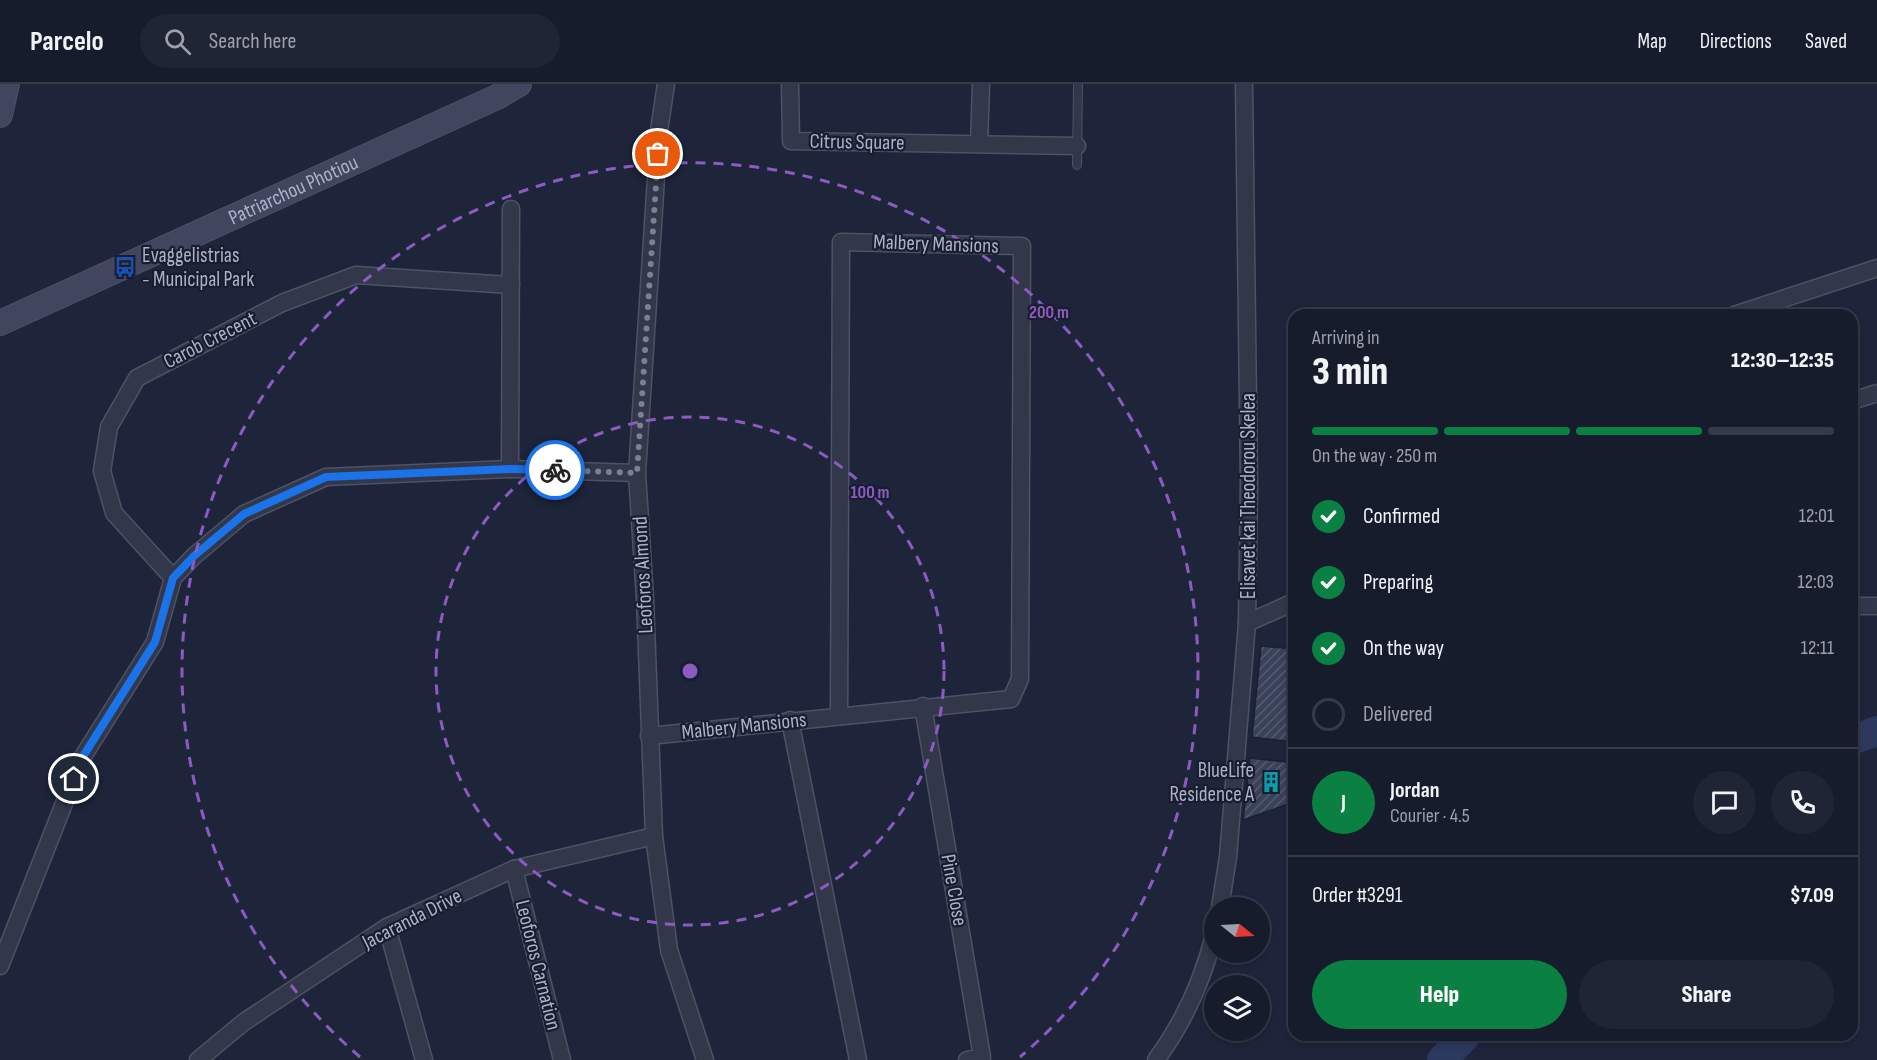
<!DOCTYPE html>
<html lang="en">
<head>
<meta charset="utf-8">
<style>
	:root { --surface:#161c2c; --page:#1f2534; --text:#f1f3f6; --muted:#9ea1a9; --line:#353a48; --accent:#0b8043 }
	body { margin:0; font-family:"Sofia Sans Condensed",sans-serif; background:var(--page); color:var(--text); height:100vh; display:flex; flex-direction:column; font-size:22px; white-space:nowrap }
	* { box-sizing:border-box; margin:0 }
	p { font-size:20px; color:var(--muted) }
	.icon { flex:none; width:33px; height:33px; fill:none; stroke:currentColor; stroke-width:2; stroke-linecap:round; stroke-linejoin:round }
	.map { position:relative; flex:1; overflow:hidden }
	.details { position:absolute; left:1288px; top:225px; width:570px; height:732px; display:flex; flex-direction:column; background:var(--surface); border-radius:18px; box-shadow:0 3px 9px #0003,0 0 0 2px var(--line) }
	.details>* { flex:none }
	.needle { width:39px; rotate:108deg }
	.buttons { position:absolute; left:1204px; top:813px; display:grid; gap:12px }
	.buttons a { display:grid; place-items:center; width:66px; height:66px; border-radius:50%; background:var(--surface); box-shadow:0 3px 9px #0003,0 0 0 2px var(--line); font-size:30px }
	.pin { position:absolute; display:grid; place-items:center; width:51px; height:51px; color:#fff; margin:-26px; border:3px solid #fff; border-radius:50%; box-shadow:0 2px 6px #0007 }
	.courier { position:absolute; display:grid; place-items:center; width:60px; height:60px; margin:-30px; border:4px solid #1a73e8; border-radius:50%; background:#fff; color:#222; box-shadow:0 2px 8px #0007 }
	.headline em { font-style:normal; font-weight:800 }
	.headline div { display:flex; flex-direction:column-reverse }
	.headline { display:flex; align-items:center; justify-content:space-between; height:102px; padding:0 24px }
	h1 { font-size:39px; font-weight:800; line-height:45px }
	.bar { display:grid; grid-template-columns:repeat(4,1fr); gap:9px 6px; align-content:center; height:72px; padding:0 24px }
	.bar i { height:8px; border-radius:4px; background:var(--line) }
	.bar .active { background:var(--accent) }
	.bar p { grid-column:span 4 }
	.line { display:flex; align-items:center; gap:15px; padding:0 24px; border-top:2px solid var(--line) }
	.line div { flex:1 }
	.round { display:grid; place-items:center; flex:none; width:63px; height:63px; border-radius:32px; background:var(--page) }
	ol { padding:0 24px; list-style:none }
	li { display:flex; align-items:center; gap:18px; height:66px }
	li p { margin-inline-start:auto }
	li .icon { padding:6px; border-radius:50%; background:var(--accent); color:#fff; stroke-width:4 }
	li:last-child { color:var(--muted) }
	li i { width:33px; height:33px; border:3px solid var(--line); border-radius:50% }
	.action { display:flex; gap:12px; margin-top:auto; padding:12px 24px }
	.action a { flex:1; height:69px; border-radius:36px; background:var(--accent); color:#fff; font-size:24px; font-weight:800; line-height:69px; text-align:center }
	.action a+a { background:var(--page); color:var(--text) }
	header { display:flex; align-items:center; gap:36px; box-sizing:border-box; height:84px; padding:0 30px; background:var(--surface); border-bottom:2px solid var(--line) }
	header strong { font-size:28px }
	nav { display:flex; gap:33px; margin-inline-start:auto; font-size:21px }
	.search { width:420px; height:54px; background:var(--page); display:flex; align-items:center; gap:15px; box-sizing:border-box; padding:0 21px; border-radius:33px; color:var(--muted); font-size:22px }
	.map>svg:first-child { display:block }
	.lines { fill:none; stroke-linecap:round; stroke-linejoin:round }
	.river { stroke:#2c395f; stroke-width:30 }
	.building { fill:url(#building-hatch); stroke:#1a1f31; stroke-width:1.5 }
	.lane-casing { stroke:#4d5265; stroke-width:10 }
	.street-casing { stroke:#4d5265; stroke-width:19 }
	.secondary-casing { stroke:#4d5265; stroke-width:26 }
	.lane { stroke:#32384a; stroke-width:8 }
	.street { stroke:#32384a; stroke-width:16 }
	.secondary { stroke:#40465e; stroke-width:24 }
	.done { stroke:#7a8196; stroke-width:6; stroke-dasharray:0 10.8 }
	.route { stroke:#1a73e8; stroke-width:8 }
	.ring { fill:none; stroke:#8c5bc2; stroke-width:3; stroke-dasharray:10 8 }
	.labels { text-anchor:middle; dominant-baseline:central; stroke-width:4.5; stroke-linejoin:round; paint-order:stroke }
	.street-label { font-size:21px; fill:#acb2c7; stroke:#181d2f }
	.poi-label { font-size:21px; fill:#acb2c7; stroke:#181d2f; text-anchor:start }
	.centre { fill:#8c5bc2; stroke:#181d2f; stroke-width:3 }
	.ring-label { font-size:18px; text-anchor:middle; font-weight:bold; fill:#8c5bc2; stroke:#181d2f; stroke-width:4.5; stroke-linejoin:round; paint-order:stroke }
</style>
</head>
<body>
<header>
<strong>Parcelo</strong>
<div class="search"><svg class="icon" aria-label="search" viewBox="0 0 24 24"><circle cx="10" cy="10" r="6"/><path d="M15 15l6 6"/></svg>Search here</div>
<nav><a>Map</a><a>Directions</a><a>Saved</a></nav>
</header>
<div class="map">
<svg width="1877" height="976" viewBox="0 0 1877 976">
	<defs>
		<pattern id="building-hatch" width="6" height="6" patternUnits="userSpaceOnUse" patternTransform="scale(1.5)"><rect width="6" height="6" fill="#3a425a"/><path d="M-1 1l2-2M0 6l6-6M5 7l2-2" fill="none" stroke="#545b70"/></pattern>
	</defs>
	<rect width="100%" height="100%" fill="#1e253a"/>
	<g class="lines">
		<g class="river">
			<path d="M1852,656L1877,647"/>
			<path d="M1442,976L1466,951"/>
		</g>
	</g>
	<g class="building">
		<path d="M1261,562L1294,565V658L1252,653Z"/>
		<path d="M1250,674L1294,679V718L1243,736Z"/>
	</g>
	<g class="lines">
		<defs>
			<path id="lane" d="M1077,81L1078,0"/>
			<g id="street">
				<path d="M666,0L659,47L637,389L645,515L654,752L669,866L705,976"/>
				<path d="M790,0L791,57L1077,62"/>
				<path d="M979,60L981,0"/>
				<path d="M1734,231L1877,184"/>
				<path d="M1852,317L1877,309"/>
				<path d="M510,385L511,125"/>
				<path d="M173,494L114,429L102,387L109,343L137,294L282,219L356,191L511,201"/>
				<path d="M1852,522H1877"/>
				<path d="M1247,539L1294,518"/>
				<path d="M923,622L982,973L967,976"/>
				<path d="M790,636L858,976"/>
				<path d="M649,652L1011,615L1020,595L1022,162L841,158L839,632"/>
				<path d="M514,785L562,976"/>
				<path d="M1220,824L1228,773L1247,539L1249,401L1244,0"/>
				<path d="M387,843L424,976"/>
				<path d="M0,882L82,674L155,558L173,494L194,472L244,430L326,393L510,385L637,389"/>
				<path d="M198,976L244,938L387,843L514,785L654,752"/>
				<path d="M1156,976C1184,938 1204,893 1215,847"/>
			</g>
			<g id="secondary">
				<path d="M0,31L7,0"/>
				<path id="s1" d="M0,239L497,13L519,0"/>
			</g>
		</defs>
		<use href="#lane" class="lane-casing"/>
		<use href="#street" class="street-casing"/>
		<use href="#secondary" class="secondary-casing"/>
		<use href="#lane" class="lane"/>
		<use href="#street" class="street"/>
		<use href="#secondary" class="secondary"/>
	</g>
	<g class="lines">
		<path class="done" d="M555,386L637,389L658,70"/>
		<path class="route" d="M74,695L82,674L155,558L173,494L194,472L244,430L326,393L510,385L555,386"/>
	</g>
	<g class="ring">
		<circle cx="690" cy="587" r="254"/>
		<path d="M360 973A508 508 0 1 1 1020 973"/>
	</g>
	<defs>
		<symbol id="bus-bare" viewBox="-9 -9 18 18"><path d="M-5-6H5V4H4V6H2V4H-2V6H-4V4H-5ZM-3.5-4V0h7V-4ZM-3.5 1.2v1.5H-2V1.2ZM2 1.2v1.5H3.5V1.2Z" fill="#1a4fb4" stroke="#181d2f" stroke-width="2.5" paint-order="stroke"/></symbol>
		<symbol id="building-bare" viewBox="-9 -9 18 18"><path d="M-4-6H4V6H1V3H-1V6H-4ZM-2.5-4.3h1.7v1.8h-1.7ZM.8-4.3h1.7v1.8H.8ZM-2.5-1h1.7V.8h-1.7ZM.8-1h1.7V.8H.8Z" fill="#0f9aa8" stroke="#181d2f" stroke-width="2.5" paint-order="stroke"/></symbol>
	</defs>
	<g fill-rule="evenodd">
		<use href="#bus-bare" x="110" y="168" width="30" height="30"/>
		<use href="#building-bare" x="1256" y="683" width="30" height="30"/>
	</g>
	<g class="labels">
		<g class="street-label">
			<text transform="translate(857 58) rotate(1)">Citrus Square</text>
			<text stroke="none"><textPath href="#s1" startOffset="322">Patriarchou Photiou</textPath></text>
			<text transform="translate(936 160) rotate(2)">Malbery Mansions</text>
			<text transform="translate(210 256) rotate(-27)">Carob Crecent</text>
			<text transform="translate(1248 412) rotate(-90)">Elisavet kai Theodorou Skelea</text>
			<text transform="translate(643 491) rotate(-93)">Leoforos Almond</text>
			<text transform="translate(744 642) rotate(-6)">Malbery Mansions</text>
			<text transform="translate(954 806) rotate(80)">Pine Close</text>
			<text transform="translate(412 835) rotate(-27)">Jacaranda Drive</text>
			<text transform="translate(538 881) rotate(76)">Leoforos Carnation</text>
		</g>
		<g class="poi-label">
			<text x="142" y="171">Evaggelistrias<tspan x="142" dy="24">- Municipal Park</tspan></text>
			<text x="1254" y="686" text-anchor="end">BlueLife<tspan x="1254" dy="24">Residence A</tspan></text>
		</g>
	</g>
	<circle cx="690" cy="587" r="9" class="centre"/>
	<g class="ring-label">
		<text x="1049" y="234">200 m</text>
		<text x="870" y="414">100 m</text>
	</g>
</svg>
<div class="buttons">
<a><svg class="needle" viewBox="-14 -14 28 28"><path d="M0-13l5 13h-10z" fill="#e53935"/><path d="M0 13l5-13h-10z" fill="#9ea1a9"/></svg></a>
<a><svg class="icon" aria-label="layers" viewBox="0 0 24 24"><path d="M12 4l9 5-9 5-9-5zM3 14l9 5 9-5"/></svg></a>
</div>
<div class="pin" style="left:658px;top:70px;background:#ea580c"><svg class="icon" aria-label="bag" viewBox="0 0 24 24"><path d="M5 8h14l-1 12H6zM9 8a3 3 0 0 1 6 0"/></svg></div>
<div class="pin" style="left:74px;top:695px;background:#1f2937"><svg class="icon" aria-label="home" viewBox="0 0 24 24"><path d="M3 11l9-7 9 7M6 9v11h12V9"/></svg></div>
<div class="courier" style="left:555px;top:386px"><svg class="icon" aria-label="bike" viewBox="0 0 24 24"><circle cx="6" cy="16" r="4"/><circle cx="18" cy="16" r="4"/><path d="M6 16l4-8h5l3 8M10 8l3 8H6M13 5h3"/></svg></div>
<section class="details">
<div class="headline"><div><h1>3 min</h1><p>Arriving in</p></div><em>12:30–12:35</em></div>
<div class="bar"><i class="active"></i><i class="active"></i><i class="active"></i><i></i><p>On the way · 250 m</p></div>
<ol>
<li><svg class="icon" aria-label="check" viewBox="0 0 24 24"><path d="M5 12l5 5 9-10"/></svg>Confirmed<p>12:01</p></li>
<li><svg class="icon" aria-label="check" viewBox="0 0 24 24"><path d="M5 12l5 5 9-10"/></svg>Preparing<p>12:03</p></li>
<li><svg class="icon" aria-label="check" viewBox="0 0 24 24"><path d="M5 12l5 5 9-10"/></svg>On the way<p>12:11</p></li>
<li><i></i>Delivered</li>
</ol>
<div class="line" style="height:108px"><b class="round" style="background:var(--accent);color:#fff">J</b><div><b>Jordan</b><p>Courier · 4.5</p></div><a class="round"><svg class="icon" aria-label="chat" viewBox="0 0 24 24"><path d="M4 5h16v11H9l-5 4z"/></svg></a><a class="round"><svg class="icon" aria-label="phone" viewBox="0 0 24 24"><path d="M5 4h4l2 5-3 2q2 4 5 5l2-3 5 2v4C11 20 4 13 5 4z"/></svg></a></div>
<div class="line" style="height:78px"><div>Order #3291</div><b>$7.09</b></div>
<div class="action"><a>Help</a><a>Share</a></div>
</section>
</div>
</body>
</html>
